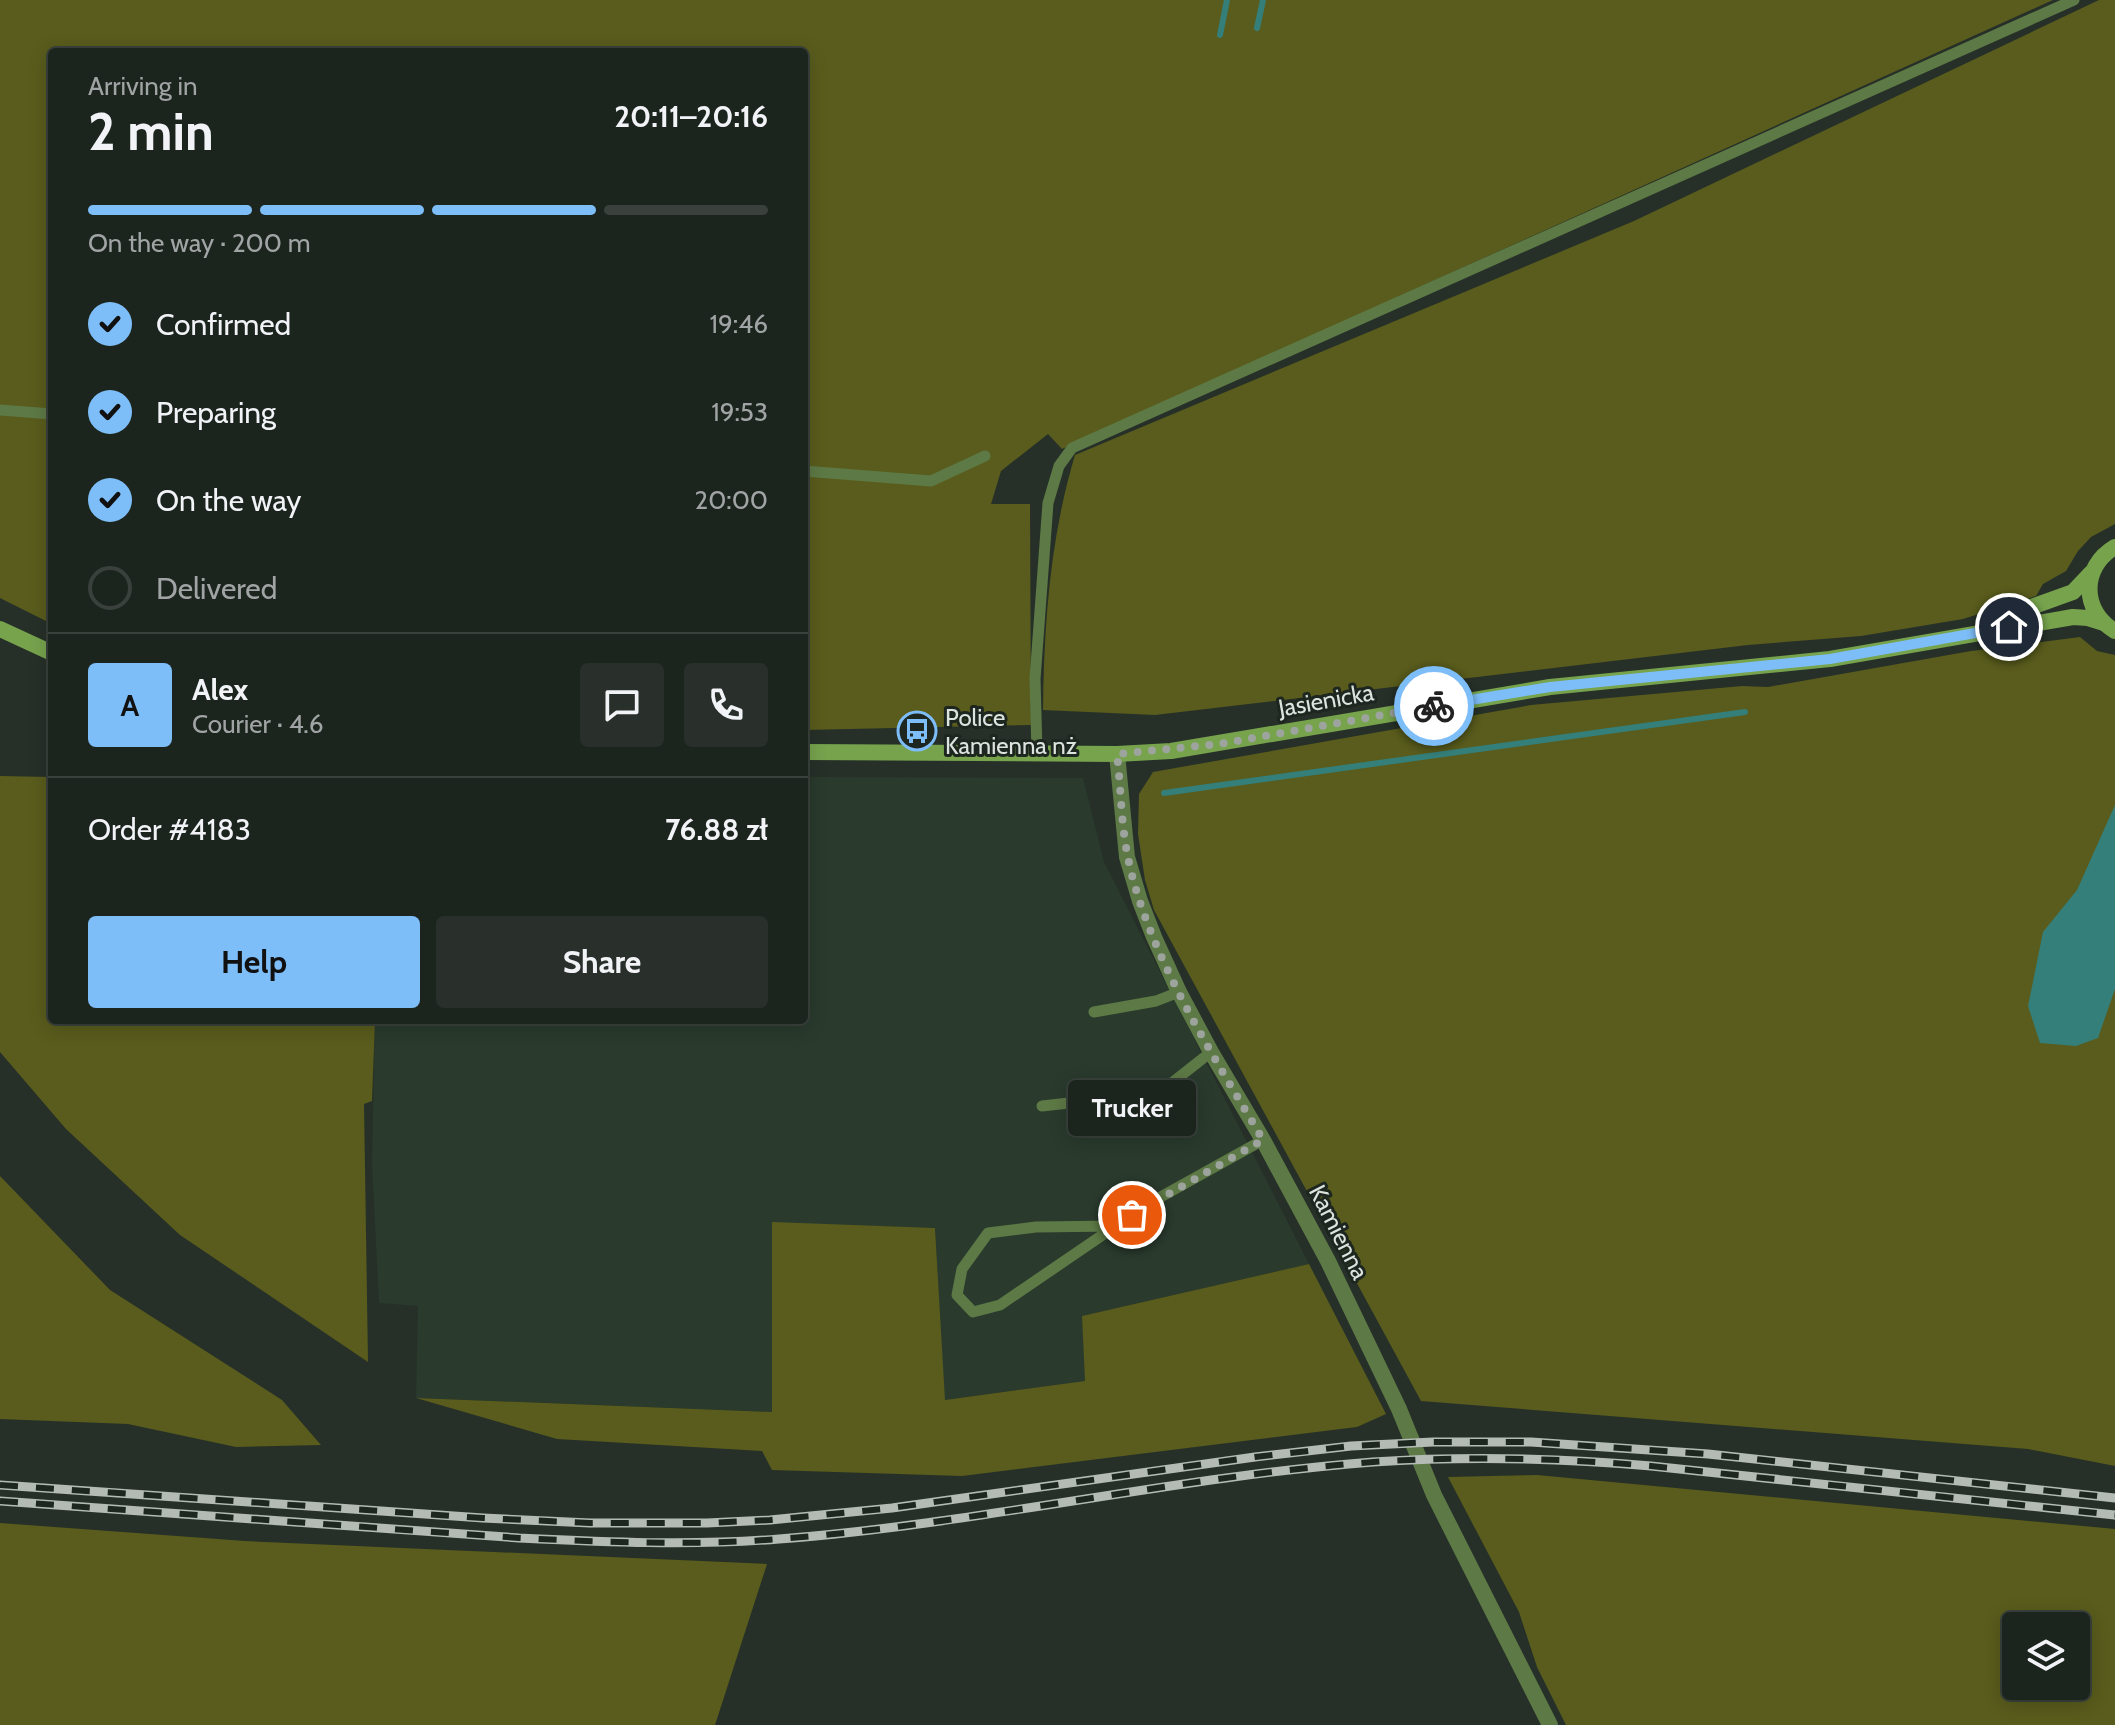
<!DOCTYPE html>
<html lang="en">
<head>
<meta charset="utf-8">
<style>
	:root { --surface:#1c241e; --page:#29302b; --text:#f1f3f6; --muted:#a0a4a4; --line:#3a413c; --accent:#7dbef9 }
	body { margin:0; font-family:Cabin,sans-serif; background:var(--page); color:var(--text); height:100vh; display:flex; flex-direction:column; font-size:30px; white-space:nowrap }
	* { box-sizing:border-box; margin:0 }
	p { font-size:26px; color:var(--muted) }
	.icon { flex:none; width:44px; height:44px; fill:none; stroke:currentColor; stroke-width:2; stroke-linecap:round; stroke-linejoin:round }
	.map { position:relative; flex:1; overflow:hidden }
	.details { position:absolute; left:48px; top:48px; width:760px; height:976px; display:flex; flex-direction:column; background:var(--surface); border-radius:8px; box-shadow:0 4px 20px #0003,0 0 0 2px var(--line) }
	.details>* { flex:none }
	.fabs { position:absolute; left:2002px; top:1612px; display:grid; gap:16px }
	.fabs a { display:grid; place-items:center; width:88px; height:88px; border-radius:8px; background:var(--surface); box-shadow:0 4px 20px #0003,0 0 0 2px var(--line); font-size:40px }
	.pin { position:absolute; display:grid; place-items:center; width:68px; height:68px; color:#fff; margin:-34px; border:4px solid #fff; border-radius:50%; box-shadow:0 2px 8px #0007 }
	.courier { position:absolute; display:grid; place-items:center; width:80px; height:80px; margin:-40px; border:6px solid #7dbef9; border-radius:50%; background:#fff; color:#222; box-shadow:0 2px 10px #0007 }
	.bubble { position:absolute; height:56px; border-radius:8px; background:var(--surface); box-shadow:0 4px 20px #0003,0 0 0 2px var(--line); font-size:26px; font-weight:700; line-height:56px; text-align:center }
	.overview em { font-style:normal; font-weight:700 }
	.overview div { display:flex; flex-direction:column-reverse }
	.overview { display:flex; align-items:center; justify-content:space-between; height:136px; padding:0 40px }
	h1 { font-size:52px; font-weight:700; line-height:60px }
	.bar { display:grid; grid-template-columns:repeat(4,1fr); gap:12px 8px; align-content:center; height:96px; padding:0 40px }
	.bar i { height:10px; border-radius:6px; background:var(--line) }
	.bar .current { background:var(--accent) }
	.bar p { grid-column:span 4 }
	.line { display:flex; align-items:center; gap:20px; padding:0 40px; border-top:2px solid var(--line) }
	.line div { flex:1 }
	.round { display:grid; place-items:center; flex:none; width:84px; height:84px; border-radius:8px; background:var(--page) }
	ol { padding:0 40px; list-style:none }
	li { display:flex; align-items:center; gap:24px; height:88px }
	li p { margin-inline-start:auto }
	li .icon { padding:8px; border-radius:50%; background:var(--accent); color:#111; stroke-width:4 }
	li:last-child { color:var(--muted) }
	li i { width:44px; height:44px; border:4px solid var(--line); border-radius:50% }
	.button { display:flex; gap:16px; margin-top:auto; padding:16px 40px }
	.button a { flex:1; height:92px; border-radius:8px; background:var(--accent); color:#111; font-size:32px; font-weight:700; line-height:92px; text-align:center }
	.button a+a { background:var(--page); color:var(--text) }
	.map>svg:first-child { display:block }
	.built { fill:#2a3a2d }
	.green { fill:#595c1c; fill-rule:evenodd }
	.water { fill:#357f7a }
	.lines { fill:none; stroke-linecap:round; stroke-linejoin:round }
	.stream { stroke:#357f7a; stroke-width:6 }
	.lane { stroke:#5d7945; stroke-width:11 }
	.street { stroke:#5d7945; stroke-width:16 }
	.secondary { stroke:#77a34d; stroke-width:16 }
	.rail-casing { stroke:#b4bbb5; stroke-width:9 }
	.rail { stroke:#1d261f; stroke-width:6; stroke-dasharray:18; stroke-linecap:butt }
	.done { stroke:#9da49e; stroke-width:8; stroke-dasharray:0 14.4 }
	.route { stroke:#7dbef9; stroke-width:10 }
	.labels { text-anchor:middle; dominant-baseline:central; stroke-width:6; stroke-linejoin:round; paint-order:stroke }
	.street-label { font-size:24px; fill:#dde3de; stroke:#1d261f }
	.poi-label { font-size:24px; fill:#dde3de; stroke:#1d261f; text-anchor:start }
</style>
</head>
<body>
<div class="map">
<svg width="2115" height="1725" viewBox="0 0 2115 1725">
	<rect width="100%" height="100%" fill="#263028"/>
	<path class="built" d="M804,777L1083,778L1104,862L1309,1264L1083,1316L1085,1381L944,1400L935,1228L772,1223V1412L416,1398L418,1306L379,1303L372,1162L375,1020H804Z"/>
	<g class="green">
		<path d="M0,0H2053L1062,449L1048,434L1001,471L991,504H1030L1031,725L804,730V52H52V624L0,598Z"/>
		<path d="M2099,0H2115V524L2091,537L2078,551L2066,571L2043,584L2036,596L1963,619L1861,636L1748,645L1155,715L1043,710C1044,624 1050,538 1075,455L1634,221Z"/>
		<path d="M2080,637L2097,651L2115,655V1466L2028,1449L1421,1401L1154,910L1145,880L1138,834L1139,794L1153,772L1531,705L1742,686L1768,687L1971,651Z"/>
		<path d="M0,776L52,777V1020H375L372,1101L364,1104L368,1362L180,1235L66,1129L0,1052Z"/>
		<path d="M0,1176L110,1290L282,1400L321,1445L236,1447L128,1424L0,1419Z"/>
		<path d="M772,1222L935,1228L945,1400L1085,1381L1082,1316L1309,1264L1386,1414L1357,1427L962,1476L772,1470L762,1451L557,1439L416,1398L772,1412Z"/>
		<path d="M1537,1475L2115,1529V1725H1566L1537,1667L1519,1612L1448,1477ZM2016,1626H2076V1686H2016Z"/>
		<path d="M0,1523L245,1541L767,1564L715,1725H0Z"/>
	</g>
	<path class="water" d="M2115,805V989L2098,1038L2076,1046L2040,1043L2028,1006L2043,932L2077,890Z"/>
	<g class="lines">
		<g class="stream">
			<path d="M1257,28L1263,0"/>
			<path d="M1220,35L1227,0"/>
			<path d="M1164,793L1745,712"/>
		</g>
		<g class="lane">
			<path d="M0,410L52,414"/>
			<path d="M804,471L931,481L985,456"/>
			<path d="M1037,752L1035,679L1048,503L1059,466L1072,448L2074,0"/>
			<path d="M1094,1012L1156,1001L1179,992"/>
			<path d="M1042,1106L1159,1093L1211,1052"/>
			<path d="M1116,1226L1036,1227L988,1233L962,1269L957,1295L973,1312L1000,1305L1148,1204L1263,1140"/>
		</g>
		<path class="street" d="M1117,754L1127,857L1140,901L1154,937L1179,992L1211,1052L1263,1140L1328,1261L1399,1409L1434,1495L1550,1725"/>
		<g class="secondary">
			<path d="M2115,547C2081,567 2081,611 2115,631"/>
			<path d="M1987,623L2073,592L2091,573"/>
			<path d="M0,629L52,653"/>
			<path d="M804,752L1117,754L1171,751L1550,687L1830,659L2073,617L2088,618L2104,623"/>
		</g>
		<defs>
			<g id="rail">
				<path d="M0,1485L483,1518L590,1523H707L770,1520L892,1508L1255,1457L1351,1446L1433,1442H1531L1708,1454L2115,1498"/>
				<path d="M0,1501L519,1538C605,1542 692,1546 779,1539C978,1524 1174,1477 1373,1462C1466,1456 1559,1458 1651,1466L2115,1515"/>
			</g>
		</defs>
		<use href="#rail" class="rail-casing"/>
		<use href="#rail" class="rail"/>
	</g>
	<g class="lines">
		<path class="done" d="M1132,1215L1263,1140C1213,1055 1148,955 1128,858C1121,825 1121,788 1117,754L1219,744L1434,706"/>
		<path class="route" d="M1434,706L1550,687L1830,659L2009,627"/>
	</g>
	<defs>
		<symbol id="bus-ring" viewBox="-11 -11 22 22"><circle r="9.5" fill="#1d261f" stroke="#7dbef9" stroke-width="1.5"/><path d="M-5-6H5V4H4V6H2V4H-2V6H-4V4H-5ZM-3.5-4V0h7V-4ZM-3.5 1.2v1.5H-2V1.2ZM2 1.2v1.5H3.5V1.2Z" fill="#7dbef9"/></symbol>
	</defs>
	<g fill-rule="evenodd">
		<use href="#bus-ring" x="895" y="709" width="44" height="44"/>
	</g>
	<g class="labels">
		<g class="street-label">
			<text transform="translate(1326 700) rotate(-10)">Jasienicka</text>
			<text transform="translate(1339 1232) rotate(63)">Kamienna</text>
		</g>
		<g class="poi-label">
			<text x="945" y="717">Police<tspan x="945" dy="28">Kamienna nż</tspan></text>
		</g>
	</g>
</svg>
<div class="fabs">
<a><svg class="icon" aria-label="layers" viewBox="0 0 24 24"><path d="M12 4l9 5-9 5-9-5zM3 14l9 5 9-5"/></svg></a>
</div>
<div class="pin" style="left:1132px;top:1215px;background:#ea580c"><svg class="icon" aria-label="bag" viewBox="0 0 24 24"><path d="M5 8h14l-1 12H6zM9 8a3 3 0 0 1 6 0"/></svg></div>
<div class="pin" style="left:2009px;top:627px;background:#1f2937"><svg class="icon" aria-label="home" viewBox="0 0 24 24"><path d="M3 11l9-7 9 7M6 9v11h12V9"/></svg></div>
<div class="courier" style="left:1434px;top:706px"><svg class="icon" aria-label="bike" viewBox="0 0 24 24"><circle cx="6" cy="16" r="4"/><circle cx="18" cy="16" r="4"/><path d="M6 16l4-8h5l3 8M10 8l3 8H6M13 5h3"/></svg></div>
<div class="bubble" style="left:1068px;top:1080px;width:128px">Trucker</div>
<section class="details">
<div class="overview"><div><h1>2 min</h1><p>Arriving in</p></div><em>20:11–20:16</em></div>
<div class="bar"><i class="current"></i><i class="current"></i><i class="current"></i><i></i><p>On the way · 200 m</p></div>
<ol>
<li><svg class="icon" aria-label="check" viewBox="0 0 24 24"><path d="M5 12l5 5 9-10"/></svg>Confirmed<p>19:46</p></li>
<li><svg class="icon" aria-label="check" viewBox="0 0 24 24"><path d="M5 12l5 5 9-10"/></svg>Preparing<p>19:53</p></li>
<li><svg class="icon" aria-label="check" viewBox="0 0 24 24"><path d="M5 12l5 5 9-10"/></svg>On the way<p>20:00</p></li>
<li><i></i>Delivered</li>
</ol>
<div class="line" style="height:144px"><b class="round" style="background:var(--accent);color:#111">A</b><div><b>Alex</b><p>Courier · 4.6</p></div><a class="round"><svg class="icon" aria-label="chat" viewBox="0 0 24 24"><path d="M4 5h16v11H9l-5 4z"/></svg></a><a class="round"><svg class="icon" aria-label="phone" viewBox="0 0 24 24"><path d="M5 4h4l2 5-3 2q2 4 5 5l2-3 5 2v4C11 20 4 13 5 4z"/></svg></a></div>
<div class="line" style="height:104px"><div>Order #4183</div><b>76.88 zł</b></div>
<div class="button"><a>Help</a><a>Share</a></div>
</section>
</div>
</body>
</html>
